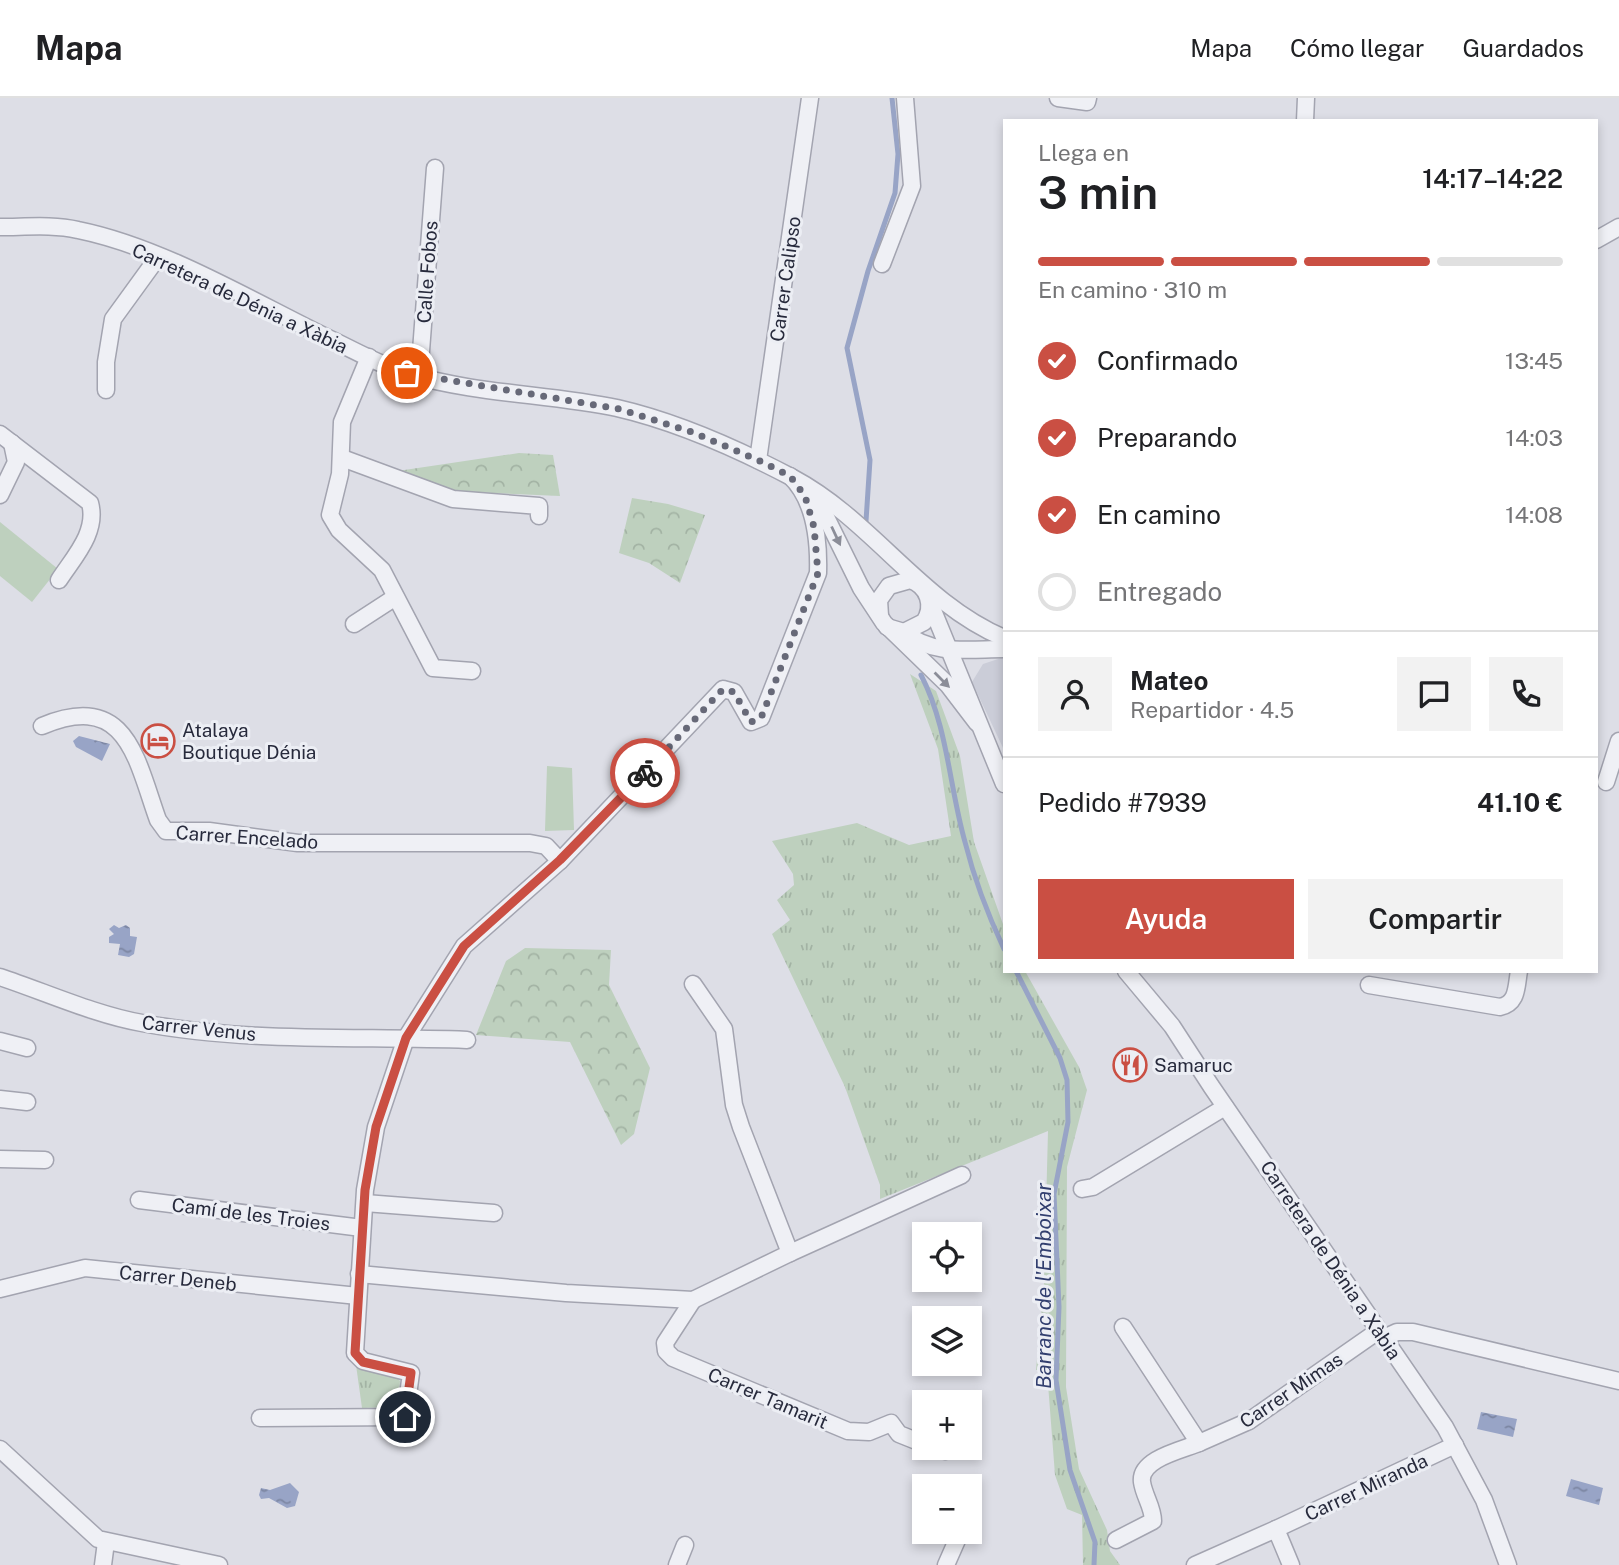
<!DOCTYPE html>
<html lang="es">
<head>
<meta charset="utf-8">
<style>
	:root { --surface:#fff; --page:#f2f2f2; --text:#202124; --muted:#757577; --line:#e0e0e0; --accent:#ca4f43 }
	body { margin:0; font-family:"Public Sans",sans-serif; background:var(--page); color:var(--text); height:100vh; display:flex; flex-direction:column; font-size:26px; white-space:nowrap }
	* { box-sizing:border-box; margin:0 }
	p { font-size:23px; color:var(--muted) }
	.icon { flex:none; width:38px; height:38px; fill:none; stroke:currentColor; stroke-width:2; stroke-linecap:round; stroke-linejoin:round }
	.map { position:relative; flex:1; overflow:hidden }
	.drawer { position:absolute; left:1003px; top:21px; width:595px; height:854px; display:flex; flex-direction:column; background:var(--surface); border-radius:0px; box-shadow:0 4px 10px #0003 }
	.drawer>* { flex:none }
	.controls { position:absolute; left:912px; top:1124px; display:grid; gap:14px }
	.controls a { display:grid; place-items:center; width:70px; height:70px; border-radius:0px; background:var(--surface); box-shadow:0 4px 10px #0003; font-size:35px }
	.pin { position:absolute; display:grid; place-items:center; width:60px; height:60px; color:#fff; margin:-30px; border:4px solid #fff; border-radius:50%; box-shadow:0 2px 7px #0007 }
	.courier { position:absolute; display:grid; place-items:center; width:70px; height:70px; margin:-35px; border:5px solid #ca4f43; border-radius:50%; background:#fff; color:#222; box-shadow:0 2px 9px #0007 }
	.head em { font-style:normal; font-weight:600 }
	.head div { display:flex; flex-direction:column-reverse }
	.head { display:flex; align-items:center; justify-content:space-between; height:119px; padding:0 35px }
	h1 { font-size:46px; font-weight:600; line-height:52px }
	.bar { display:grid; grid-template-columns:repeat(4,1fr); gap:10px 7px; align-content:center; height:84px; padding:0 35px }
	.bar i { height:9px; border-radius:5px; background:var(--line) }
	.bar .selected { background:var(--accent) }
	.bar p { grid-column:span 4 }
	.line { display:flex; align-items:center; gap:18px; padding:0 35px; border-top:2px solid var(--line) }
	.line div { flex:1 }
	.round { display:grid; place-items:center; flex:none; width:74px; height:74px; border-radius:0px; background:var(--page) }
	ol { padding:0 35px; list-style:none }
	li { display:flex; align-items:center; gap:21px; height:77px }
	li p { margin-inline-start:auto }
	li .icon { padding:7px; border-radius:50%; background:var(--accent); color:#fff; stroke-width:4 }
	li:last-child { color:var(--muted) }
	li i { width:38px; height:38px; border:4px solid var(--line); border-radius:50% }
	.button { display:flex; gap:14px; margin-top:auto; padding:14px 35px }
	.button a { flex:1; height:80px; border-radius:0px; background:var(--accent); color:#fff; font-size:28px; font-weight:600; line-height:80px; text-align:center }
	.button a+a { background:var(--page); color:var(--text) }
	header { display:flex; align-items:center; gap:42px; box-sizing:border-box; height:98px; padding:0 35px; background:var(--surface); border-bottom:2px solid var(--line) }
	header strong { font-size:33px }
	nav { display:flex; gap:38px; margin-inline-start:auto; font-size:24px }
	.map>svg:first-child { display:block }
	.built { fill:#cbcdd8 }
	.grass { fill:url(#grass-tufts) }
	.forest { fill:url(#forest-crowns) }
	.pitch { fill:#bed0be }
	.water { fill:url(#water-ripples) }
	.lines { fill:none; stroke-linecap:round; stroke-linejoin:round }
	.stream { stroke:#98a4c6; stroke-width:5 }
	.minor-casing { stroke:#a3a4b0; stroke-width:19 }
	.minor { stroke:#eff0f5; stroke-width:16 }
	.oneway { fill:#8b8d98 }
	.done { stroke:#676978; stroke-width:7; stroke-dasharray:0 12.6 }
	.route { stroke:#ca4f43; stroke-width:9 }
	.labels { text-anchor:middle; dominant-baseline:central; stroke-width:6; stroke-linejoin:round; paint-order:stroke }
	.street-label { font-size:19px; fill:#272a3c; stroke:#eceef4 }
	.poi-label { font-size:19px; fill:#272a3c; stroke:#eceef4; text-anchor:start }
	.water-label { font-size:21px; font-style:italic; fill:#323f6f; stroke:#eceef4 }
</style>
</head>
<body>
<header>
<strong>Mapa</strong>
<nav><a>Mapa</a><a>Cómo llegar</a><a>Guardados</a></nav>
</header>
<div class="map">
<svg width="1619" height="1467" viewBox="0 0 1619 1467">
	<defs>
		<pattern id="grass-tufts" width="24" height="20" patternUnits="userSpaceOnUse" patternTransform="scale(1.75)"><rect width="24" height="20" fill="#bed0be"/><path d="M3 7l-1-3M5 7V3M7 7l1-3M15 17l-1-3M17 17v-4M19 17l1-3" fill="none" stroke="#a3b3a4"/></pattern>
		<pattern id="forest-crowns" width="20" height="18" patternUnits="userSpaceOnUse" patternTransform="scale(1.75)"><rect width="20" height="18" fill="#bed0be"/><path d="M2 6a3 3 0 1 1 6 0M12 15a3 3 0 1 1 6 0" fill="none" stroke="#a3b3a4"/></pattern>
		<pattern id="water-ripples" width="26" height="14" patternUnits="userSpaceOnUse" patternTransform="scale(1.75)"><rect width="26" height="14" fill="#98a4c6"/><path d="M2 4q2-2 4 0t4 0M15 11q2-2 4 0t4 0" fill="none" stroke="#7c86a2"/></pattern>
	</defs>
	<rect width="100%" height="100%" fill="#dddee6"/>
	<path class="built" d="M1004,559V652L972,584L983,566Z"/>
	<g class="grass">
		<path d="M910,576L936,593L960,658L974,744L1004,829V873H1025L1079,969L1087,992L1067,1069L1066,1289L1079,1371L1107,1432L1110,1453L1120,1467H1083L1082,1417L1067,1411L1055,1377L1047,1273L1036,1272L1044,1185L1048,1033L880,1101V1087L845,989L772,836L790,822L777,802L794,787L793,776L772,743L857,725L909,747L951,738L938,651Z"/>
		<path d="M356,1267L397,1279L400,1283L398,1309L362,1310Z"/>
	</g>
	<g class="forest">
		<path d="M519,355L553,357L560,398L448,393L391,374Z"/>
		<path d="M632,400L668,406L705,417L680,485L649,465L619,455Z"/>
		<path d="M525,850L611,852L609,887L650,970L634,1036L621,1047L570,944L476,937L506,863Z"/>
	</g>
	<g class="pitch">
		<path d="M0,424L58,471L32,504L0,478Z"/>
		<path d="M547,668L572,670L574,732L545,733Z"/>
	</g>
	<g class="water">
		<path d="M79,638L110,646L102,663L76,649L73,643Z"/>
		<path d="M114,827L119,830L126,827L130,830V838L137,839L134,856L129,859L118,857L120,846L109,845V839L114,836L109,831Z"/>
		<path d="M1481,1314L1517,1321L1513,1339L1477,1331Z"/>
		<path d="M1571,1381L1603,1390L1599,1407L1566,1398Z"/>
		<path d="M290,1385L299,1394L295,1408L287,1410L269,1400L261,1401L259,1397L261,1390L270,1392Z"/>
	</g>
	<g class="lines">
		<g class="stream">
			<path d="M866,423L870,362L847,250L868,173L895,95L898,56L892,0"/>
			<path d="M921,577C948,629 949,688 965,744C974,780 988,817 1004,851"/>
			<path d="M1016,873L1060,960L1067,982L1068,1024L1054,1096L1059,1209L1056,1282L1070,1372L1095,1444L1094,1467"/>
		</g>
		<defs>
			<g id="minor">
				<path d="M1058,0L1087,4L1088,0"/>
				<path d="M1305,23L1306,0"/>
				<path d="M0,129C25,129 53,126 78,132C162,149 250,202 328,240C354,252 381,268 409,276C476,296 549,296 617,310C678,324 738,351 793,380C872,422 921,505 1004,540"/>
				<path d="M1596,142L1619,129"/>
				<path d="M882,166L912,88L905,0"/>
				<path d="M369,259L342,324L340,376L330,417L339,432L382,472L433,570L472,573"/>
				<path d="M419,279L435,70"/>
				<path d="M106,292V264L113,221L158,159"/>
				<path d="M0,336L90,405C98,434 74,459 59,482"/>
				<path d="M342,360L453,401L539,408V418"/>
				<path d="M758,362L810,0"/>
				<path d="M809,395L826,419L861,490L884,525L948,587L977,625"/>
				<path d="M0,397L16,364L12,345"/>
				<path d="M930,505L1004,686"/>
				<path d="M880,518L879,502L889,488L910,482C928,488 935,508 924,524L904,534L887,529"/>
				<path d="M354,526L394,500"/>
				<path d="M904,534C932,558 970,551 1004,551"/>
				<path d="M42,628C127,592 136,661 158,722L166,733H209L298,745H530L546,748L560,763"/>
				<path d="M1606,684L1619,643"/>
				<path d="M1126,873L1172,928L1211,988L1445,1329L1484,1402L1508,1467"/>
				<path d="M0,879C45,894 96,917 142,925C248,945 359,938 467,942"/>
				<path d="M1369,887L1500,909C1518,905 1516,889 1519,873"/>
				<path d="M0,943L27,950"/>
				<path d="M0,1001L27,1004"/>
				<path d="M0,1061L45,1062"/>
				<path d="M1082,1091L1093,1089L1225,1009"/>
				<path d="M139,1102L362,1130"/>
				<path d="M365,1105L494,1115"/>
				<path d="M790,1155L962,1077"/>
				<path d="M359,1176L566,1195L693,1202L790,1155L741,1029L734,1007L724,931L693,886"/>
				<path d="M0,1191L85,1170L358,1198"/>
				<path d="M693,1202L665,1245L666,1253L673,1260L848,1333L869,1334L891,1325L899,1336L924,1346"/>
				<path d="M1123,1229L1199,1345L1249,1323L1378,1233"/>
				<path d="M1384,1240L1397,1234H1413L1619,1283"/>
				<path d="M260,1320L405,1319L411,1275L363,1263L355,1255L365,1092L376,1029L406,940L464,848L560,763L723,591L734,594L751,624L761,620L818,475C819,442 815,402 790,378"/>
				<path d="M932,1349L945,1353L953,1349"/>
				<path d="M0,1351L98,1441L219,1467"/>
				<path d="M1116,1442L1153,1423C1153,1409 1144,1398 1142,1384C1139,1361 1182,1352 1199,1345"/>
				<path d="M103,1467L106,1444"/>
				<path d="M677,1467L685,1447"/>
				<path d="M946,1467L961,1433"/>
				<path d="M1195,1467L1276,1431"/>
				<path d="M1291,1467L1276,1431L1455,1347"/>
			</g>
		</defs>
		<use href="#minor" class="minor-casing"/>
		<use href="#minor" class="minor"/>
	</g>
	<defs><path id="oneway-solid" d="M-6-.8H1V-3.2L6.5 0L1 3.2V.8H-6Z" transform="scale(1.75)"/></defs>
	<g class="oneway">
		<use href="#oneway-solid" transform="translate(836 438) rotate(65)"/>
		<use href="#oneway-solid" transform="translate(942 582) rotate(45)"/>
	</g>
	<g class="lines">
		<path class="done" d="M407,275L619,311L692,334L758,362L790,378L805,398L814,429L818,475L761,620L751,624L734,594L723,591L645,675"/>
		<path class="route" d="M405,1319L411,1275L363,1264L355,1255L365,1092L376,1029L406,940L464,848L560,762L645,675"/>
	</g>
	<defs>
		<symbol id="hotel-ring" viewBox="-11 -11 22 22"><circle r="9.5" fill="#eceef4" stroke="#ca4f43" stroke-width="1.5"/><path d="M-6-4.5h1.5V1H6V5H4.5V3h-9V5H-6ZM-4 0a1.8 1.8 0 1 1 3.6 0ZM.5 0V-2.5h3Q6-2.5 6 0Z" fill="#ca4f43"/></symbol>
		<symbol id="restaurant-ring" viewBox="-11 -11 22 22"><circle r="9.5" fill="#eceef4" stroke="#ca4f43" stroke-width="1.5"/><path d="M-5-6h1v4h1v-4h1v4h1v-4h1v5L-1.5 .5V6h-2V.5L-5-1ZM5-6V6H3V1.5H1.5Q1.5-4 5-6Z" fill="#ca4f43"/></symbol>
	</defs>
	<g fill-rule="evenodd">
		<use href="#hotel-ring" x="139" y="624" width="38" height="38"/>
		<use href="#restaurant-ring" x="1111" y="948" width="38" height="38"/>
	</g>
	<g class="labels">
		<g class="street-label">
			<text transform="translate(427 174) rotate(-86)">Calle Fobos</text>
			<text transform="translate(785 181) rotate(-82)">Carrer Calipso</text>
			<text transform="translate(240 200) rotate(25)">Carretera de Dénia a Xàbia</text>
			<text transform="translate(247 739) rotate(4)">Carrer Encelado</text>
			<text transform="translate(199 930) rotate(6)">Carrer Venus</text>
			<text transform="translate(251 1116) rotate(7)">Camí de les Troies</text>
			<text transform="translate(1331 1162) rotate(56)">Carretera de Dénia a Xàbia</text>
			<text transform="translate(178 1180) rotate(6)">Carrer Deneb</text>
			<text transform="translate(1291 1292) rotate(-34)">Carrer Mimas</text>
			<text transform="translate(768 1300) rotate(23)">Carrer Tamarit</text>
			<text transform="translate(1366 1389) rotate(-25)">Carrer Miranda</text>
		</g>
		<g class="poi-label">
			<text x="182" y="632">Atalaya<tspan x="182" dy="22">Boutique Dénia</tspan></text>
			<text x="1154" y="967">Samaruc</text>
		</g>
		<g class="water-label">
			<text transform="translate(1043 1188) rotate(-90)">Barranc de l'Emboixar</text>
		</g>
	</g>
</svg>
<div class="controls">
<a><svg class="icon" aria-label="locate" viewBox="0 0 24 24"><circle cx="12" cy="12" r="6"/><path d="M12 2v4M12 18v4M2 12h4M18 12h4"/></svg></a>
<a><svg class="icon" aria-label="layers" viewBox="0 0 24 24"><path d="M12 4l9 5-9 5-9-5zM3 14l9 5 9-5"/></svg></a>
<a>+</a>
<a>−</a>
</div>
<div class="pin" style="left:407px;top:275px;background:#ea580c"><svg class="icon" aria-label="bag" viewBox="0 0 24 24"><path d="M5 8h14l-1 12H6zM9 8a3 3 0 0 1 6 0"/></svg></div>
<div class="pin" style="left:405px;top:1319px;background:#1f2937"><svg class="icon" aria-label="home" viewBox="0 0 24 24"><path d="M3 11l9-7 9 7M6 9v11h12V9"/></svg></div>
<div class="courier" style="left:645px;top:675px"><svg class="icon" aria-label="bike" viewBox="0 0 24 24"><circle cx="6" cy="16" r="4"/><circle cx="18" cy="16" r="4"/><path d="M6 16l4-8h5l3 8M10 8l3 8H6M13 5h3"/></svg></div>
<section class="drawer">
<div class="head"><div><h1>3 min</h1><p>Llega en</p></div><em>14:17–14:22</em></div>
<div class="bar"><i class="selected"></i><i class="selected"></i><i class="selected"></i><i></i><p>En camino · 310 m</p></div>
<ol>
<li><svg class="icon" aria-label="check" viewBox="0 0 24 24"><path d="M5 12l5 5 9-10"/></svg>Confirmado<p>13:45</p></li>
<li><svg class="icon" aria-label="check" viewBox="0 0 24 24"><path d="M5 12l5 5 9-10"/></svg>Preparando<p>14:03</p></li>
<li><svg class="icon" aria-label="check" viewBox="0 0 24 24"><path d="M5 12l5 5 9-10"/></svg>En camino<p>14:08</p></li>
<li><i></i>Entregado</li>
</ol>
<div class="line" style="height:126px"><a class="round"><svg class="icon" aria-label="person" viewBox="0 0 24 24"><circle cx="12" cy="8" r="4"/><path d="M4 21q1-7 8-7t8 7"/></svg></a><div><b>Mateo</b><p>Repartidor · 4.5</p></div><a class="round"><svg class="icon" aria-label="chat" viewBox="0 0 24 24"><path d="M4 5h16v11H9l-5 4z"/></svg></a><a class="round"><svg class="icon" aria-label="phone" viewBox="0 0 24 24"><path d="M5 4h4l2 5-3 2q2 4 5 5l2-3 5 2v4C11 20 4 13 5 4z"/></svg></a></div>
<div class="line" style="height:91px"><div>Pedido #7939</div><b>41.10 €</b></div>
<div class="button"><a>Ayuda</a><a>Compartir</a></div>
</section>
</div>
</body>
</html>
